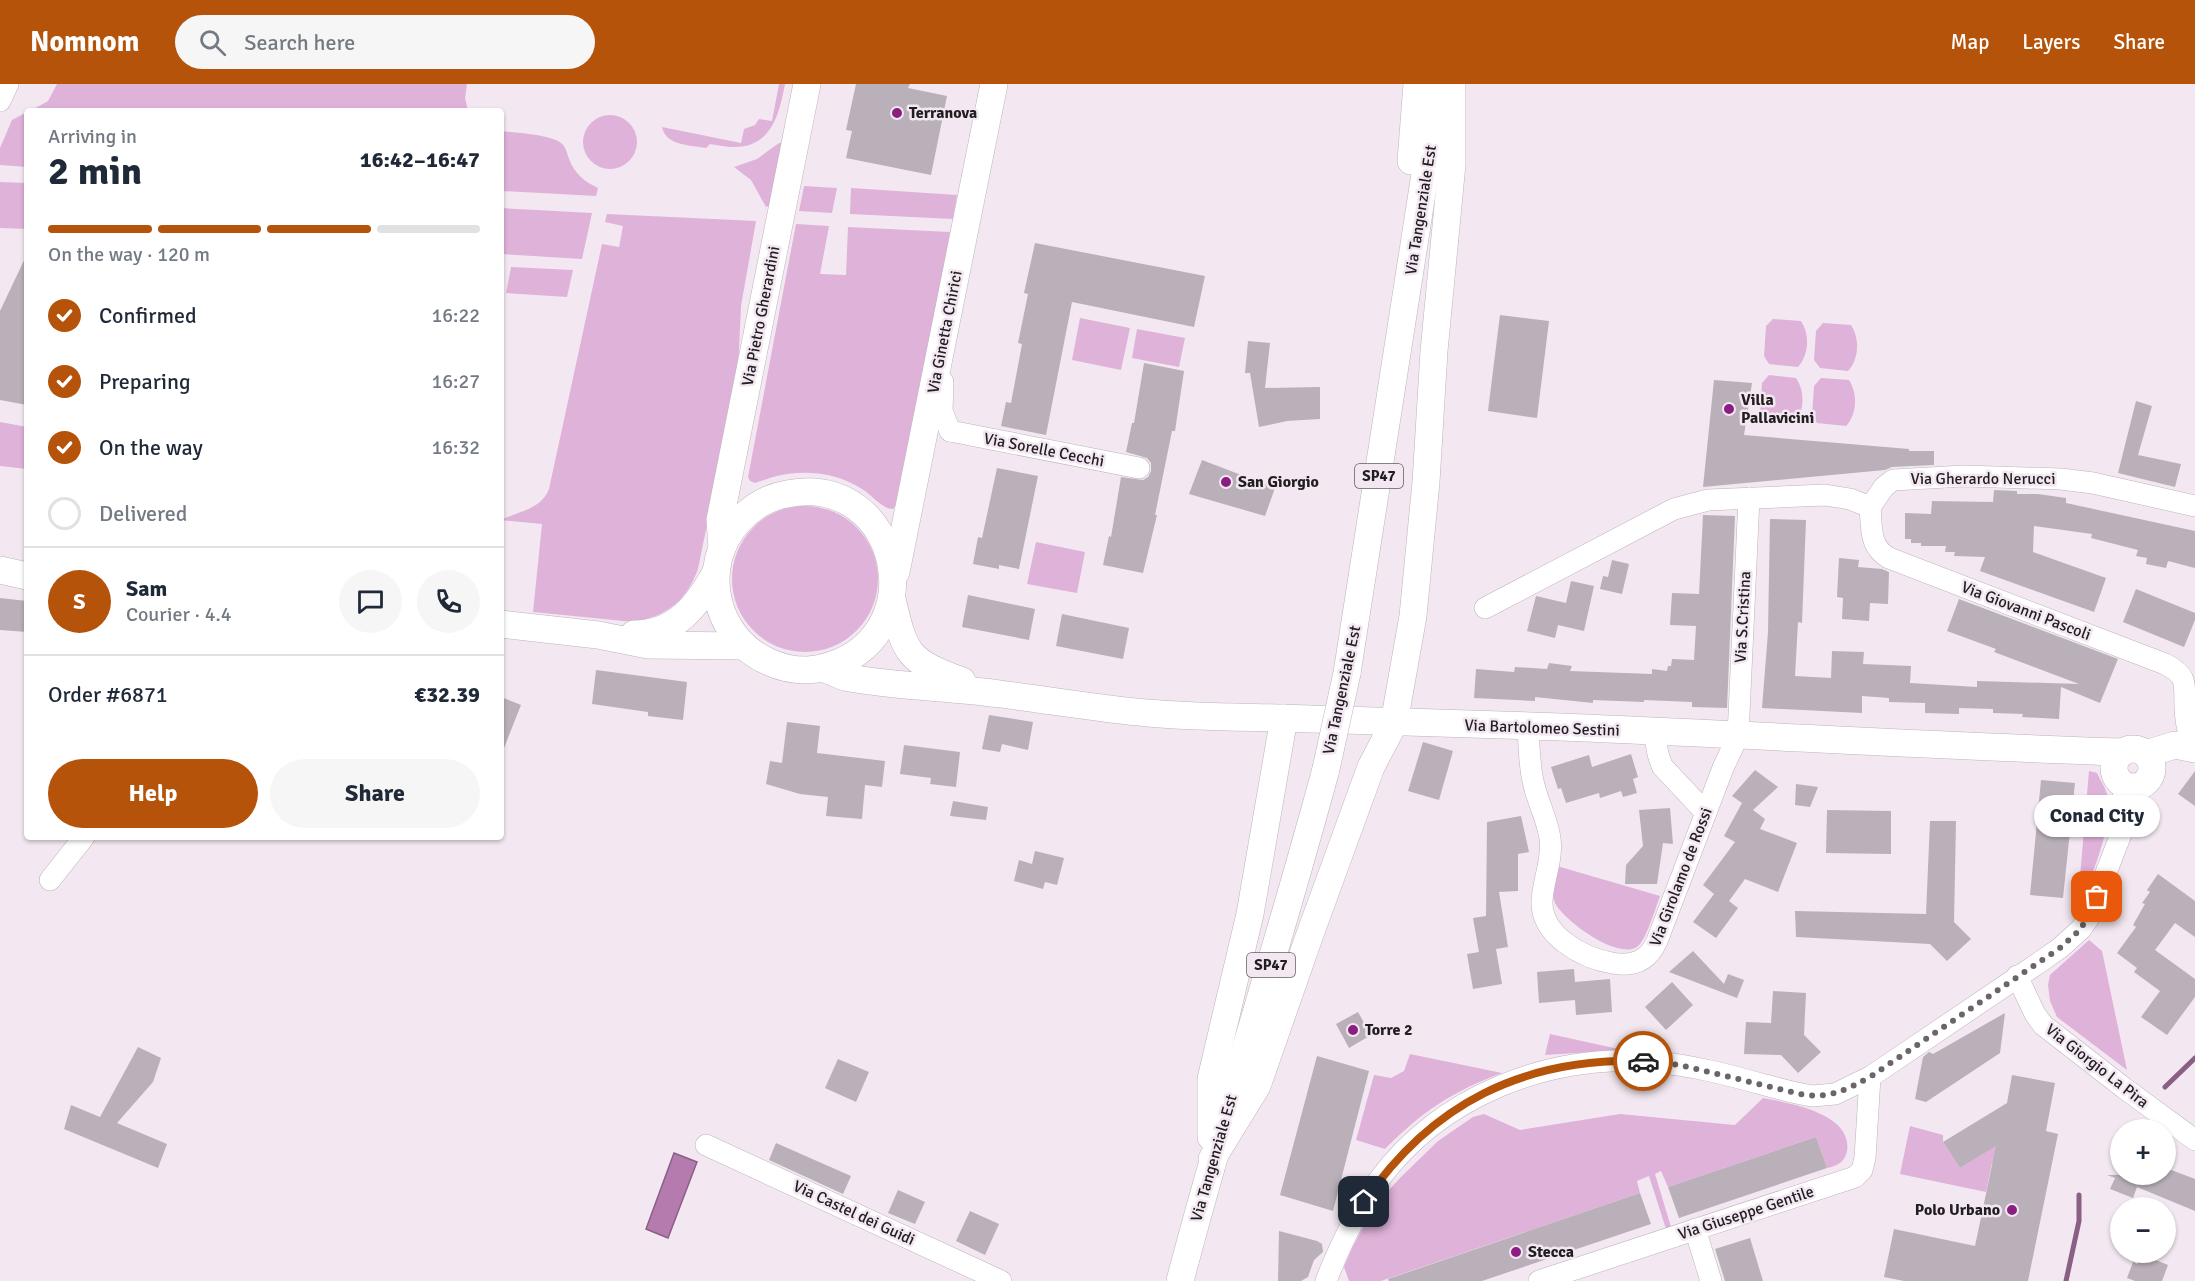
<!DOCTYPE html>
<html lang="en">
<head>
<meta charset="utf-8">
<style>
	:root { --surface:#fff; --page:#f6f6f7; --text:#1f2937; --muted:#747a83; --line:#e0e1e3; --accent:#b45309 }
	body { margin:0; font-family:Signika,sans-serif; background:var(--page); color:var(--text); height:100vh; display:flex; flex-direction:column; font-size:22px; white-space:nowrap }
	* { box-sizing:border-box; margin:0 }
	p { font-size:20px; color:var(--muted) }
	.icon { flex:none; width:33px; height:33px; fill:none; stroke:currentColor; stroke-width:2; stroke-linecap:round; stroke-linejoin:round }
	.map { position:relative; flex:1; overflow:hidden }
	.panel { position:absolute; left:24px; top:24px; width:480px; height:732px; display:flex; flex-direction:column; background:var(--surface); border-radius:6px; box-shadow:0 2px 4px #0004 }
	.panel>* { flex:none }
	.tools { position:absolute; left:2110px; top:1035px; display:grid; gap:12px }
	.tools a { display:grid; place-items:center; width:66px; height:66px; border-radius:50%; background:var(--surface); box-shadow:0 2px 4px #0004; font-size:30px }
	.pin { position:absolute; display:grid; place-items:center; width:51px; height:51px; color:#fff; margin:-26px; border-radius:12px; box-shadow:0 3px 9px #0006 }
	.courier { position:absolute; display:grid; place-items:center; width:60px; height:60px; margin:-30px; border:4px solid #b45309; border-radius:50%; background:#fff; color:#222; box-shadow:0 2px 8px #0007 }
	.bubble { position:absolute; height:42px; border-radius:21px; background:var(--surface); box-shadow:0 2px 4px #0004; font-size:20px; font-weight:700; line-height:42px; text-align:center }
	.headline em { font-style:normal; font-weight:700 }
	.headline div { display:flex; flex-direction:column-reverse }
	.headline { display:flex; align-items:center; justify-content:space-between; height:102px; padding:0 24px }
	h1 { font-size:39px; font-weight:700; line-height:45px }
	.bar { display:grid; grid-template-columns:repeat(4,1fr); gap:9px 6px; align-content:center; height:72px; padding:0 24px }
	.bar i { height:8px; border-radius:4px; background:var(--line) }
	.bar .on { background:var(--accent) }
	.bar p { grid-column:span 4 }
	.line { display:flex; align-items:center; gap:15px; padding:0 24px; border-top:2px solid var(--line) }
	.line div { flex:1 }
	.round { display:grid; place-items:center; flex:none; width:63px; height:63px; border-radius:32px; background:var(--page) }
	ol { padding:0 24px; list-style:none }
	li { display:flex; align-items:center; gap:18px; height:66px }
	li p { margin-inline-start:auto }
	li .icon { padding:6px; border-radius:50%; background:var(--accent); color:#fff; stroke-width:4 }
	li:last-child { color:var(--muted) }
	li i { width:33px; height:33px; border:3px solid var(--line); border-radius:50% }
	.primary-button { display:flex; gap:12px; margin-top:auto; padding:12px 24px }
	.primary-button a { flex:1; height:69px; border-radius:36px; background:var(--accent); color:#fff; font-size:24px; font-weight:700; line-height:69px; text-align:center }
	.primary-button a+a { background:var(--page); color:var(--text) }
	header { display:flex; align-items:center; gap:36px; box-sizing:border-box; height:84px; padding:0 30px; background:var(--accent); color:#fff }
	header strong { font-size:28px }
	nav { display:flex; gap:33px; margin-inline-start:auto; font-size:21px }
	.search { width:420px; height:54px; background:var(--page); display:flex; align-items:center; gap:15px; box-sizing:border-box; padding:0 21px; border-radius:33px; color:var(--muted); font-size:22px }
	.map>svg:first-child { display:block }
	.green { fill:#dfb2d9 }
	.water { fill:#b57bae; stroke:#895f84; stroke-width:1.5 }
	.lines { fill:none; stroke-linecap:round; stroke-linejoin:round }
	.stream { stroke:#895f84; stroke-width:5 }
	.building { fill:#bab0b9 }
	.minor-casing { stroke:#bdb3bb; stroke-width:22 }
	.major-casing { stroke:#bdb3bb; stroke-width:28 }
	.minor { stroke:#fff; stroke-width:21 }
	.major { stroke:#fff; stroke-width:27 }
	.major-bridge-casing { stroke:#bdb3bb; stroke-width:28; stroke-linecap:butt }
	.major-bridge { stroke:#fff; stroke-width:27 }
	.done { stroke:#6a656a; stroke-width:6; stroke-dasharray:0 10.8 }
	.route { stroke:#b45309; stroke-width:8 }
	.poi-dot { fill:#8a1e83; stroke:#f3e8f1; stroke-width:2 }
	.labels { text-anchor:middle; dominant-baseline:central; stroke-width:5; stroke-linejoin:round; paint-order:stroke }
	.shield { fill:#f3e8f1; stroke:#605b5f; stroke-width:1.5 }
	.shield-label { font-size:15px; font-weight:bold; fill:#211e21 }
	.poi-label { font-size:16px; font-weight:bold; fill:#211e21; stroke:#f3e8f1; text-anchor:start }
	.street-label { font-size:16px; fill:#211e21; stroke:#f3e8f1 }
</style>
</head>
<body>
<header>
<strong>Nomnom</strong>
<div class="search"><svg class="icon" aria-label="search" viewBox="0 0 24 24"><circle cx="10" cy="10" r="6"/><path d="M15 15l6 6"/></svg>Search here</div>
<nav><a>Map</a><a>Layers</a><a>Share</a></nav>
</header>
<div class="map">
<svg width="2195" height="1197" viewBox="0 0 2195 1197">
	<rect width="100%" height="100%" fill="#f3e8f1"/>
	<g class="green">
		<path d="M57,0H467L465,14L468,27H30L48,17Z"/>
		<path d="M779,0H785C779,30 772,63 734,63C726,63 718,61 710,60L706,64C690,61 666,62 662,43L741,59L744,45L755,41L759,35L772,37Z"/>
		<path d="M27,28V83L0,81V64L12,36Z"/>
		<circle cx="610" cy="58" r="27"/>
		<path d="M501,47C516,49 549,50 561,59C566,63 567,69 569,75C574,89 585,98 598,104L596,112L501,107Z"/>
		<path d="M779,59H782L769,122L766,123L751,96L734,83L757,75Z"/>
		<path d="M0,98L27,99V145L0,144Z"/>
		<path d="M804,102L837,104L832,129L799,127Z"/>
		<path d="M851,104L957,111L953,135L850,130Z"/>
		<path d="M501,124L592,129L582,175L501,170Z"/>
		<path d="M607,130L756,137L741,222L738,287L698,485C686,517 667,532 634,538L533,528L542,440L501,436C518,427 541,426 549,405L602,160L619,163L623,142L605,138Z"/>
		<path d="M796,140L829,142L820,190L846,191L848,143L950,148L900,416L893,425C882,425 872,411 862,405C838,389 806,385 777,392C769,394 762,397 755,399L750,397L748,393Z"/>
		<path d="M511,183L573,186L567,213L506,209Z"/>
		<path d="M1080,234L1130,244L1121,286L1072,276Z"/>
		<path d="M1773,235L1801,237C1810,251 1809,270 1798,283L1769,280L1764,272L1766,242Z"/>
		<path d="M1823,239L1851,241C1860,255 1859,275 1848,287L1820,284L1814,276L1816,247Z"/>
		<path d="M1137,245L1185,254L1179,283L1132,274Z"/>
		<path d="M1769,291L1796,294C1805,307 1805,327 1794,339L1765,337L1760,329L1762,299Z"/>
		<path d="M1821,294L1849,296C1858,310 1857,330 1846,342L1817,339L1812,331L1814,302Z"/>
		<path d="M0,338L27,343V385L0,382Z"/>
		<circle cx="805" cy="495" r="73"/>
		<path d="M1036,458L1085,468L1077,509L1027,500Z"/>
		<path d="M2089,687L2097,689C2100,696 2105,703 2107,710C2116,738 2088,800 2077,828Z"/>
		<path d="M1557,782L1660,812C1656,823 1647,852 1640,860C1623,881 1563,836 1555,819C1550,808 1555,793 1557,782Z"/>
		<path d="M2089,856L2102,867L2127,986L2057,933L2050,917L2048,901L2050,891Z"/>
		<path d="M1550,950L1623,966L1545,971Z"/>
		<path d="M1410,970L1502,989C1451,1008 1423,1027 1385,1065L1356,1056L1374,991L1391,994L1404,987Z"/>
		<path d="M1763,1014C1789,1019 1853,1029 1847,1067C1845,1078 1837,1082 1827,1084L1816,1053L1668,1103L1661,1087L1655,1090L1671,1143L1666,1145L1649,1092L1637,1097L1640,1109L1381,1197H1349L1344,1183L1353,1162L1377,1119L1401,1093L1438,1057L1473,1033L1484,1030L1520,1046L1620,1030L1735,1041Z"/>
		<path d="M1910,1042L1943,1051V1058L1960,1084L1997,1061L2005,1082L1992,1079L1986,1108L1900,1090Z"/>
	</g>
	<path class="water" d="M674,1069L697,1078L668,1154L646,1145Z"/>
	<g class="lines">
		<g class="stream">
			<path d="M2165,1003L2195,974"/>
			<path d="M2066,1197L2079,1137V1111"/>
		</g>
	</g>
	<g class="building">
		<path d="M856,0H910L908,4L947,12L931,91L846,74L852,47L846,46Z"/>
		<path d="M1035,159L1205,192L1194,243L1072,218L1046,351L1001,342L1006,318L1011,319L1022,260L1018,259L1028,210L1024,209Z"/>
		<path d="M27,170V321L0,316V227Z"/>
		<path d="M1500,231L1549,237L1537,334L1488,327Z"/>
		<path d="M1248,257L1270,259L1265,304L1320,303V335L1287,337L1259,343L1250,289H1245Z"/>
		<path d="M1144,279L1184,287L1175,347H1172L1155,431H1157L1143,489L1103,481L1109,452L1111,453L1121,393L1143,396L1148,393L1151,387V379L1147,374L1126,368L1132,339H1134Z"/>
		<path d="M1714,296L1752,299L1744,351L1909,365V367H1934V381L1892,383L1885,386L1703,403Z"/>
		<path d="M2136,317L2152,322L2138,371L2181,380L2175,403L2118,389Z"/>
		<path d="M1202,376L1275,404L1265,432L1189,410Z"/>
		<path d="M997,384L1038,392L1019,485L999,481V485L973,480L978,453L982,454Z"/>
		<path d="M1994,406L2017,407V410H2038L2066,414V419L2195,447V484L2168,477L2166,484L2146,480L2147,474L2136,472L2138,466L2091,454L2092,450L2034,442L2033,468L2106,494L2094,528L1980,487L1985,473L1954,472L1955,468H1945L1946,462H1921V459H1911V455H1905V429L1931,430L1932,417L1993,418Z"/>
		<path d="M1703,431L1735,432L1727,624L1692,623V618L1644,616V618L1593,616V619L1535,613V617L1474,614L1476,585L1514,588L1515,583L1547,585L1549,579L1572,582L1570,587L1652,590V585L1667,587L1668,582H1671L1672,575L1694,576L1696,542L1670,541L1672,509L1699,510Z"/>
		<path d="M1770,435L1806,436L1802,539L1798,538L1795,592L1831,594L1832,567L1864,568L1863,580L1911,582L1910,599L1977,603V597L2079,600L1994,568L1996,565L1947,547L1959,515L2118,575L2100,619L2061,603L2059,635L2022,633L2023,630L1993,629V625L1959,624V630L1925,629V619L1889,618V614L1862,612V629L1762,624L1768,548Z"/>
		<path d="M1839,474L1859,476L1858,483L1882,485L1889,488L1888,520L1870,519L1869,537L1842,535L1843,514L1837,513Z"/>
		<path d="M1612,476L1629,480L1622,510L1600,505L1603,492L1608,493Z"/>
		<path d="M1571,497L1594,502L1584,547L1558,541L1555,554L1527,547L1536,512L1566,519Z"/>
		<path d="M2136,505L2195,529V536L2184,563L2123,538Z"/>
		<path d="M968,511L1035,525L1029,556L962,543Z"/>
		<path d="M0,514L27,517V548L0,546Z"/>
		<path d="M1062,530L1129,544L1123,575L1056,562Z"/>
		<path d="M596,586L687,598L683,636L648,632V628L592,620Z"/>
		<path d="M501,613L521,621L502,669H501Z"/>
		<path d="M989,631L1033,638L1028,666L1002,660L1000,668L982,665Z"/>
		<path d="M787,638L820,642L817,669L885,677L882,703L865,701L862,735L826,732L828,713L800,710L766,700L770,677L782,679Z"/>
		<path d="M1423,658L1453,667L1439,716L1408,707Z"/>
		<path d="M904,661L960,668L956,703L930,700L931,694L900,690Z"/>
		<path d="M1631,670L1638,693L1633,695L1637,709L1623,713L1621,707L1600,714L1599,709L1566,719L1561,704L1558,705L1551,683L1589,671L1592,683Z"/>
		<path d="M1755,686L1778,703L1753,726L1765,735L1760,745L1797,759L1778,808L1745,795L1729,817L1738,824L1716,854L1693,838L1714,810L1703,801L1735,758L1724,752L1742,719L1732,712Z"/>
		<path d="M2195,687V722L2178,710Z"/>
		<path d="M2041,696L2075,699L2063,814L2030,811Z"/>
		<path d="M1796,700L1818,703L1810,723L1795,721Z"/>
		<path d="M953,717L988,723L986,736L950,732Z"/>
		<path d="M1670,724L1673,760L1663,759L1657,800H1625L1626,781L1643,762L1639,726Z"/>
		<path d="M1827,726L1891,727V770L1826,769Z"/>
		<path d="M1521,732L1529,768L1518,770V807L1499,808L1508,863L1496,865L1502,900L1473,905L1467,870L1479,868L1473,834L1486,832L1487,738Z"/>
		<path d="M1930,737H1956L1954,838L1971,855L1947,877L1930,860L1796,853L1795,827L1926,830Z"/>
		<path d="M1035,767L1064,774L1057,801L1045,798L1043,805L1014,797L1019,776L1032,780Z"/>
		<path d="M2158,790L2195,817V853L2175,839L2155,866L2195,895V913L2167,951L2141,933L2160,907L2134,888L2137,884L2117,869L2136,843L2133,841L2145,820L2142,819L2150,808L2147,806Z"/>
		<path d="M1693,867L1724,900L1728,890L1744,896L1737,914L1669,888Z"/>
		<path d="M1574,885L1575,898L1610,895L1612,928L1576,931L1575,916L1539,919L1537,888Z"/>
		<path d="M1672,898L1693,921L1666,946L1645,923Z"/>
		<path d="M1773,907L1806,909L1804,951L1821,968L1798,989L1781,971L1744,970L1746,938L1771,939Z"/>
		<path d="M1358,928L1371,951L1349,964L1336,940Z"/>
		<path d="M2005,929L2000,969L1926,1018L1915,1015L1923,973L1929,968L1933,970Z"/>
		<path d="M138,963L161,974L153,998L117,1039L167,1060L158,1084L64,1045L71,1021L100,1033Z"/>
		<path d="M1317,972L1369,987L1333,1127L1280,1111Z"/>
		<path d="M838,975L869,988L856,1018L825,1004Z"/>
		<path d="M2012,991L2055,999L2046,1047L2058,1050L2028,1197H1904L1884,1193L1894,1145L1975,1162L1996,1062L1960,1084L1943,1058L2007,1019Z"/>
		<path d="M1816,1053L1827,1084L1679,1134L1668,1103Z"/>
		<path d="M776,1059L851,1092L843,1110L769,1076Z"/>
		<path d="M2166,1084L2195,1095V1127L2137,1103L2133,1114L2110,1105L2115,1094L2107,1091L2166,1090Z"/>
		<path d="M898,1106L925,1118L915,1140L888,1129Z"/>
		<path d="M1640,1109L1651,1140L1482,1197H1389L1388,1195Z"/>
		<path d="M970,1127L999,1140L985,1171L956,1157Z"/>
		<path d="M1279,1147L1317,1157L1322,1160L1323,1168L1314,1176L1308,1193L1301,1197H1278Z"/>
		<path d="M1750,1154L1763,1197H1725L1715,1165Z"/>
		<path d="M2141,1170L2168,1181L2162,1197H2135L2127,1194L2133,1178L2137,1180Z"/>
	</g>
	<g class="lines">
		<defs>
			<g id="minor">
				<path d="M0,17L8,0"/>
				<path d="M943,298L942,327L950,347"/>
				<path d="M950,347L1139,384"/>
				<path d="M1870,423C1872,444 1869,463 1889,474L2165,580C2189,592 2184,601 2185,624C2185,637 2189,651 2192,663"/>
				<path d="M1870,423L1884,403L1893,396L1964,392L2061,395L2093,399L2195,422"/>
				<path d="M1485,524L1674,425L1708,416L1825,411L1850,415L1870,423"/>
				<path d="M1528,642C1529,660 1529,679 1533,697C1537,717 1547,734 1550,754C1553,776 1543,796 1542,817C1541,852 1583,874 1612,879C1633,883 1648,877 1657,857L1723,684L1738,652L1749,414"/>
				<path d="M1654,648L1658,670L1662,682L1706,729"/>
				<path d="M2123,700L2125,737"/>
				<path d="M50,796L84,753"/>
				<path d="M2017,892L2035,930L2043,941L2124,1004L2195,1056"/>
				<path d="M706,1061L1001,1197"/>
				<path d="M1695,1145L1711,1197"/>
				<path d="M1326,1197C1340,1161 1356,1128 1378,1097C1441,1011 1550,969 1654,978C1691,981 1729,991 1765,1001C1781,1005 1797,1010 1813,1012L1835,1010L1870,993L2040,878L2060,864L2081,845L2088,835L2125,740L2143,700"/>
				<path d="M1539,1197L1855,1093L1862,1086L1865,1074L1870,993"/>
			</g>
			<g id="major">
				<path d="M1411,77L1417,0"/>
				<path d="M722,464L720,436L807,0"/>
				<path d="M0,486L27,492"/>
				<path d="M896,488L994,0"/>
				<path d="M892,515C905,571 908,577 962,597"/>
				<path d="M501,540L598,551L648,561L744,562"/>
				<path d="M634,550C676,550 697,522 716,488"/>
				<path d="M821,584C938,557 901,387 787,410C769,413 752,423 739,437C698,481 714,554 769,578C780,583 793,586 805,586C811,586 819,584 824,585C833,587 841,593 850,594C899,603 950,603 1000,610C1049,616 1099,625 1148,629C1192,633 1236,633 1279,634C1364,637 1448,640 1532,642C1729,649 1926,662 2122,668"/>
				<path d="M1347,589L1438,7"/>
				<circle cx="2133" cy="684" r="19"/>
				<path d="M2146,670L2175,661L2195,665"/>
				<path d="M1211,1053V995L1250,830L1284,634"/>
				<path d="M1212,1075L1257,1002L1309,853L1371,683L1394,639L1413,532L1426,398L1434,267L1452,80V0"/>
				<path d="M1180,1197C1225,1025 1280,856 1326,685"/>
			</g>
		</defs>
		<use href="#minor" class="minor-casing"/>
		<use href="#major" class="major-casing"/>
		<use href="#minor" class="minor"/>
		<use href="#major" class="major"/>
		<defs>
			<path id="major-bridge" d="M1326,685L1347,589"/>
		</defs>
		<use href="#major-bridge" class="major-bridge-casing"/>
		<use href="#major-bridge" class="major-bridge"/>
	</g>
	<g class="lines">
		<path class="done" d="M1643,977L1679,981L1805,1011C1831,1014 1848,1005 1870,993L2060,864L2081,845L2097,813"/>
		<path class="route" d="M1364,1118C1432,1019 1523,974 1643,977"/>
	</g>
	<g class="poi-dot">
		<circle cx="897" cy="29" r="6"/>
		<circle cx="1729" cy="325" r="6"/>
		<circle cx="1226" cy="398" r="6"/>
		<circle cx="1353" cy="946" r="6"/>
		<circle cx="2012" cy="1126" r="6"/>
		<circle cx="1516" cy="1168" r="6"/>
	</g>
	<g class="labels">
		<g class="shield">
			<rect x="1355" y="380" width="48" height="24" rx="4.5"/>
			<rect x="1247" y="869" width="48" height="24" rx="4.5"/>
		</g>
		<g class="shield-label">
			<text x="1379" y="392">SP47</text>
			<text x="1271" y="881">SP47</text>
		</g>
		<g class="poi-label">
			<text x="909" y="29">Terranova</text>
			<text x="1741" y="316">Villa<tspan x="1741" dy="18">Pallavicini</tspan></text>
			<text x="1238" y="398">San Giorgio</text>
			<text x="1365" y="946">Torre 2</text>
			<text x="2000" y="1126" text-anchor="end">Polo Urbano</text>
			<text x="1528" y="1168">Stecca</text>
		</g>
		<g class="street-label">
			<text transform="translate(1421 126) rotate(-81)">Via Tangenziale Est</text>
			<text transform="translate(761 232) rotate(-79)">Via Pietro Gherardini</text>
			<text transform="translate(945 248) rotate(-79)">Via Ginetta Chirici</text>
			<text transform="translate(1044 366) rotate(11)">Via Sorelle Cecchi</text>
			<text x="1983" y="395">Via Gherardo Nerucci</text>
			<text transform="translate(2026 527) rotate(21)">Via Giovanni Pascoli</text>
			<text transform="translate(1743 533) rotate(-87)">Via S.Cristina</text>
			<text transform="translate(1342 606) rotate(-78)">Via Tangenziale Est</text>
			<text transform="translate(1542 644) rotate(2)">Via Bartolomeo Sestini</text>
			<text transform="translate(1681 793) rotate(-69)">Via Girolamo de Rossi</text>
			<text transform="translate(2097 982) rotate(38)">Via Giorgio La Pira</text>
			<text transform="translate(1214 1074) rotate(-74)">Via Tangenziale Est</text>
			<text transform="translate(854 1129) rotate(25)">Via Castel dei Guidi</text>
			<text transform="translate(1746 1129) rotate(-18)">Via Giuseppe Gentile</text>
		</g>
	</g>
</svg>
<div class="tools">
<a>+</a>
<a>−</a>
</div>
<div class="pin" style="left:2097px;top:813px;background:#ea580c"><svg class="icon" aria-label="bag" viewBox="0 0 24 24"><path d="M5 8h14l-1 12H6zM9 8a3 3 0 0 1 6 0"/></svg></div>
<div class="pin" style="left:1364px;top:1118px;background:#1f2937"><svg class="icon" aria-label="home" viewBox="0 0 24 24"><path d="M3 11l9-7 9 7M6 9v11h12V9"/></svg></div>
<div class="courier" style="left:1643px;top:977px"><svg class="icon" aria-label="car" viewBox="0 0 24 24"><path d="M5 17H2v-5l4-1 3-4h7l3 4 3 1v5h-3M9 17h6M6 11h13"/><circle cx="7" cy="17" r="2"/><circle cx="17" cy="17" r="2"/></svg></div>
<div class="bubble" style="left:2034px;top:711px;width:126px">Conad City</div>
<section class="panel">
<div class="headline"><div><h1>2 min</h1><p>Arriving in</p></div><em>16:42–16:47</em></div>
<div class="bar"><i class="on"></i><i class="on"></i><i class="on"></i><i></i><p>On the way · 120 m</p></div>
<ol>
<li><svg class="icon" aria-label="check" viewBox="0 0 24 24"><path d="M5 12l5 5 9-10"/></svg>Confirmed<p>16:22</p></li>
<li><svg class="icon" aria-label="check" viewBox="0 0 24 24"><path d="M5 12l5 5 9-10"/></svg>Preparing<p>16:27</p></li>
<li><svg class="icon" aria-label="check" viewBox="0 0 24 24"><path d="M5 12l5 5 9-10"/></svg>On the way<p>16:32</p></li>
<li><i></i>Delivered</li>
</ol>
<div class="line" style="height:108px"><b class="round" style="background:var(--accent);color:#fff">S</b><div><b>Sam</b><p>Courier · 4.4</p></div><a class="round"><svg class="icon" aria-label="chat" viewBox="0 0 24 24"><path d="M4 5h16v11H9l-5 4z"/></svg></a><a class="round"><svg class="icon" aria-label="phone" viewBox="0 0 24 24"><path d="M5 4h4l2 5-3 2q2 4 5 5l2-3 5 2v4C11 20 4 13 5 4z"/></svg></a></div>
<div class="line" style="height:78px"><div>Order #6871</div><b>€32.39</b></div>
<div class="primary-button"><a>Help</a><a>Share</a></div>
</section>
</div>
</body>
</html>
